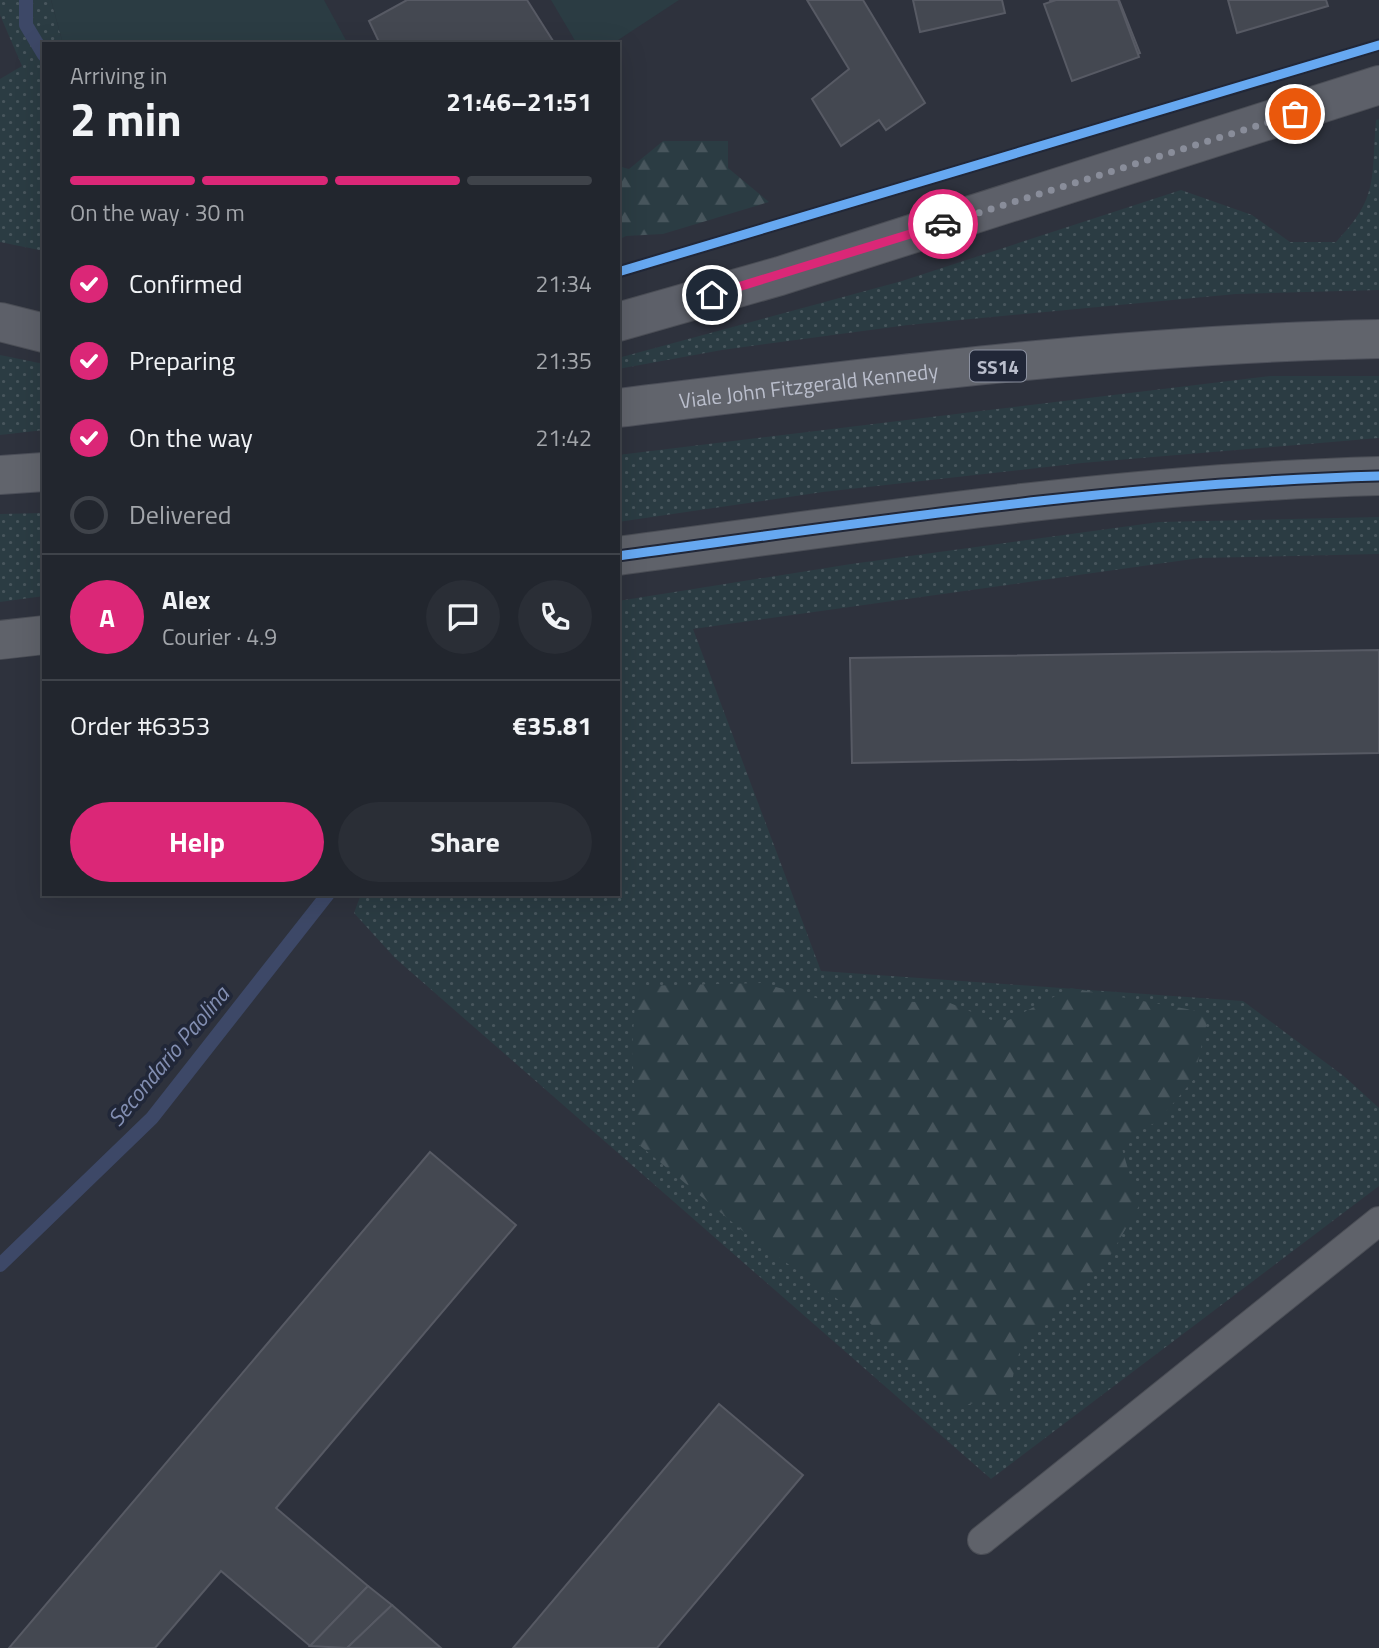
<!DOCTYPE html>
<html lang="en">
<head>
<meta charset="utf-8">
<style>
	:root { --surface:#22262e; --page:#2a2e36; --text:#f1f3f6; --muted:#a2a5aa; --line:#3f434a; --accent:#db2777 }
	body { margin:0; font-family:"Titillium Web",sans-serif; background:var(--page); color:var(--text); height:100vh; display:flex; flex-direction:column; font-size:26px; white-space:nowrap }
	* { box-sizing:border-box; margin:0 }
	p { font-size:23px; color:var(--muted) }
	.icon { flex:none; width:38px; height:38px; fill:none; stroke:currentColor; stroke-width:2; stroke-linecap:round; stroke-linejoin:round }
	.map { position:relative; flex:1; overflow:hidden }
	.panel { position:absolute; left:42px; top:42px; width:578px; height:854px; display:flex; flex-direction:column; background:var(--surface); border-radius:0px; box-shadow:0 7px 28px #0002,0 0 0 2px var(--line) }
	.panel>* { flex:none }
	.pin { position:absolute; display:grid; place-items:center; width:60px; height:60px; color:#fff; margin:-30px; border:4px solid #fff; border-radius:50%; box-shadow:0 2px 7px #0007 }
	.courier { position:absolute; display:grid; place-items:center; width:70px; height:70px; margin:-35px; border:5px solid #db2777; border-radius:50%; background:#fff; color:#222; box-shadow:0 2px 9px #0007 }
	.overview em { font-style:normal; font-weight:700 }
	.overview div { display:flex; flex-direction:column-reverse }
	.overview { display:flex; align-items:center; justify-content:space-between; height:119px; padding:0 28px }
	h1 { font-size:46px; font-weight:700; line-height:52px }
	.bar { display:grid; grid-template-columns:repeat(4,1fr); gap:10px 7px; align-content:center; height:84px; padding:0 28px }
	.bar i { height:9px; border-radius:5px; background:var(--line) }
	.bar .active { background:var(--accent) }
	.bar p { grid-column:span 4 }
	.line { display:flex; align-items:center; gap:18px; padding:0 28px; border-top:2px solid var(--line) }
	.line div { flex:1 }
	.round { display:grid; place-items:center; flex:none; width:74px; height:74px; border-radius:37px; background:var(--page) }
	ol { padding:0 28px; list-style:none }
	li { display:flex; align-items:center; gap:21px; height:77px }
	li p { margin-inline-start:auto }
	li .icon { padding:7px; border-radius:50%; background:var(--accent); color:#fff; stroke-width:4 }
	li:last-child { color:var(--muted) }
	li i { width:38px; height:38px; border:4px solid var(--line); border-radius:50% }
	.action { display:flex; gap:14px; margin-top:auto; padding:14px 28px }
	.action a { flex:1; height:80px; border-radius:42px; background:var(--accent); color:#fff; font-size:28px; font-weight:700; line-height:80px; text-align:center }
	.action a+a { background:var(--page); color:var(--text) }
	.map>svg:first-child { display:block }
	.grass { fill:url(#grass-dots) }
	.forest { fill:url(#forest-firs) }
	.garden { fill:#2b3c43 }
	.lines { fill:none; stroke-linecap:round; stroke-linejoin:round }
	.stream { stroke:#3d4867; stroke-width:14 }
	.building { fill:#444851; stroke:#575a64; stroke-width:2 }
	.service-casing { stroke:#4b4e56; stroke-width:30 }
	.tertiary-casing { stroke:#4b4e56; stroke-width:40 }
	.secondary-casing { stroke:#4b4e56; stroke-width:40 }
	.primary-casing { stroke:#4c4f59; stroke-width:40 }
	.service { stroke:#5f626a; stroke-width:28 }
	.tertiary { stroke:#5f626a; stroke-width:38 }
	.secondary { stroke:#5d6069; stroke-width:38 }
	.primary { stroke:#61646c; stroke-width:38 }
	.cycleway-casing { stroke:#212738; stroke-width:13 }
	.cycleway { stroke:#66a8f1; stroke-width:9 }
	.done { stroke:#898d9a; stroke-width:7; stroke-dasharray:0 12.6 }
	.route { stroke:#db2777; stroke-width:9 }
	.labels { text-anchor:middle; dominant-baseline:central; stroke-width:7; stroke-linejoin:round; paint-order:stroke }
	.shield { fill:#212738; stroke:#8c91a0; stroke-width:2 }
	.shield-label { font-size:19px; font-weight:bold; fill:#babecc }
	.street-label { font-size:21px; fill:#babecc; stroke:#212738 }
	.water-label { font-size:23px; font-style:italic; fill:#838fb2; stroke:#212738 }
</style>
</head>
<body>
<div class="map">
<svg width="1379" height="1648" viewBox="0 0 1379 1648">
	<defs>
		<pattern id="grass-dots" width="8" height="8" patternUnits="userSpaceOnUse" patternTransform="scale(1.75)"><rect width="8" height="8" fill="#2b3c43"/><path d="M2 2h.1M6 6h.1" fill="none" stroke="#48565d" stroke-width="1.8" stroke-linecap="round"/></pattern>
		<pattern id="forest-firs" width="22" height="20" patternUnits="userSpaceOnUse" patternTransform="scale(1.75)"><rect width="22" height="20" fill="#2b3c43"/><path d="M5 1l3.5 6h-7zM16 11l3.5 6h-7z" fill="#48565d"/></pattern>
	</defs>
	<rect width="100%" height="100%" fill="#2e323d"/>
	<g class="grass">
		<path d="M0,0H51L63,44H44V251L0,242V79L22,66L0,15Z"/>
		<path d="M1379,119V290L1236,294L908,325L722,350L618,369V358L902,281L1181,190L1252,215L1290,242H1336C1379,197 1371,180 1376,120Z"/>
		<path d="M0,355L44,364V430L0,435Z"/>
		<path d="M1270,376H1379V438L1082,463L823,492L618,522V455Z"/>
		<path d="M44,513V596L0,602V514Z"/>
		<path d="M1379,517V554L1200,558L693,629L821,971L1243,1001L1345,1077L1379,1108V1186L991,1479L395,958L354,913L361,894H618V601L851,564L1159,522Z"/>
	</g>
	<g class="forest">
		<path d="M663,141H728V168L769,202L663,234L626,236L618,240V166L629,169Z"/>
		<path d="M761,983L820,999L950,1003L1001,1024L1071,988L1209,1013L1194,1079L1158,1121L1120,1142L1139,1206L1107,1261L1020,1350L1007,1398L950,1407L867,1320L750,1237L638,1144L632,1051L636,986Z"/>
	</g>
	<g class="garden">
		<path d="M51,0H324L348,44H63Z"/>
		<path d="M551,0H679L612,44H577Z"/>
	</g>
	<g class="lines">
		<g class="stream">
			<path d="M26,0V25L44,55"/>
			<path d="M0,1265L152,1118L328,894"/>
		</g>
	</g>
	<g class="building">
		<path d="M407,0H527L555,44H380L369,21Z"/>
		<path d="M807,0H863L925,103L886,130L879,120L841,146L812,99L849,69Z"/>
		<path d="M913,0H1002L1005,13L920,32Z"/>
		<path d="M1050,0H1119L1140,53L1074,73Z"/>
		<path d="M1056,0H1118L1139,57L1072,81L1044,4Z"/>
		<path d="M1228,0H1326L1328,6L1237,33Z"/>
		<path d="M1379,650V753L852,763L850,658Z"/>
		<path d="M430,1152L516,1225L276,1508L368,1586L310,1646L221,1571L155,1648H9Z"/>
		<path d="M719,1404L803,1475L657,1648H513Z"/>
		<path d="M368,1586L392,1605L347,1648L310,1646Z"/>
		<path d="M392,1605L441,1648H347Z"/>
	</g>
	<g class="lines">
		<defs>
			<path id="service" d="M982,1540L1379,1221"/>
			<g id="tertiary">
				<path d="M618,556C870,522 1124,483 1379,476"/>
				<path d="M0,640L44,635"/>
			</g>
			<g id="secondary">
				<path d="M0,322L44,333"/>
				<path d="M618,322L780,276L1379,85"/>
			</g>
			<g id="primary">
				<path id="s1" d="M618,408C870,377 1125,344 1379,339"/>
				<path d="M0,475L44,472"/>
			</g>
		</defs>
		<use href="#service" class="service-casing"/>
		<use href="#tertiary" class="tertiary-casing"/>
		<use href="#secondary" class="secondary-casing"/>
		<use href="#primary" class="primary-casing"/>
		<use href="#service" class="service"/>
		<use href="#tertiary" class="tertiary"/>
		<use href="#secondary" class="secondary"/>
		<use href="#primary" class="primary"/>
		<defs>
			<g id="cycleway">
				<path d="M618,272L1379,45"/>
				<path d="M618,556C870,522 1124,483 1379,476"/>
			</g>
		</defs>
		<use href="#cycleway" class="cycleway-casing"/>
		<use href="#cycleway" class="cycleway"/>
	</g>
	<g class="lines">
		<path class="done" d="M943,224L1295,114"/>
		<path class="route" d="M712,295L943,224"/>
	</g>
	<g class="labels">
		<rect class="shield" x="970" y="350.5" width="56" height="31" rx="5"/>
		<g class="shield-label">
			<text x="998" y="366">SS14</text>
		</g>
		<g class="street-label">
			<text stroke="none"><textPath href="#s1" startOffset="192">Viale John Fitzgerald Kennedy</textPath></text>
		</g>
		<g class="water-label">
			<text transform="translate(168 1056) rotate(-50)">Secondario Paolina</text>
		</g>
	</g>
</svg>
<div class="pin" style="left:1295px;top:114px;background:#ea580c"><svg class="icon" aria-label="bag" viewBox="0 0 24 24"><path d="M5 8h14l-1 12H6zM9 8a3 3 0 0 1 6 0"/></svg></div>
<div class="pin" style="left:712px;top:295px;background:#1f2937"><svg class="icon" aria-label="home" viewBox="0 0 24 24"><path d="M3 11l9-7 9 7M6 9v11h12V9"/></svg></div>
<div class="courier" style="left:943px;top:224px"><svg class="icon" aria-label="car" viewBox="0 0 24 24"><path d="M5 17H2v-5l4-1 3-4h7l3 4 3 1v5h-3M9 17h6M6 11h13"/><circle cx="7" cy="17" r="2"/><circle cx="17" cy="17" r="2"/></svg></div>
<section class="panel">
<div class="overview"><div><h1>2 min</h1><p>Arriving in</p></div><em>21:46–21:51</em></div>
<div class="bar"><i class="active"></i><i class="active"></i><i class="active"></i><i></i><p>On the way · 30 m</p></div>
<ol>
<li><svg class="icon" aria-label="check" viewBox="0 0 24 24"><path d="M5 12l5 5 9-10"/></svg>Confirmed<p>21:34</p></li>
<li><svg class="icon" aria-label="check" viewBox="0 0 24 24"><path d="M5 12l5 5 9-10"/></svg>Preparing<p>21:35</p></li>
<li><svg class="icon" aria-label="check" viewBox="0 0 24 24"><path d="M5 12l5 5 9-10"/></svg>On the way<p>21:42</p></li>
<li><i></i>Delivered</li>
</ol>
<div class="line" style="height:126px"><b class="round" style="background:var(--accent);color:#fff">A</b><div><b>Alex</b><p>Courier · 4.9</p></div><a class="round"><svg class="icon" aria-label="chat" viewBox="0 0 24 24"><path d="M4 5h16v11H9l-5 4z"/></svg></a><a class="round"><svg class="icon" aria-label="phone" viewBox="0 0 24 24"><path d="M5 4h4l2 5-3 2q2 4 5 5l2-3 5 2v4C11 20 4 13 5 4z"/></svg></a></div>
<div class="line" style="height:91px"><div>Order #6353</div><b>€35.81</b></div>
<div class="action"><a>Help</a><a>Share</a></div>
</section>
</div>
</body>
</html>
